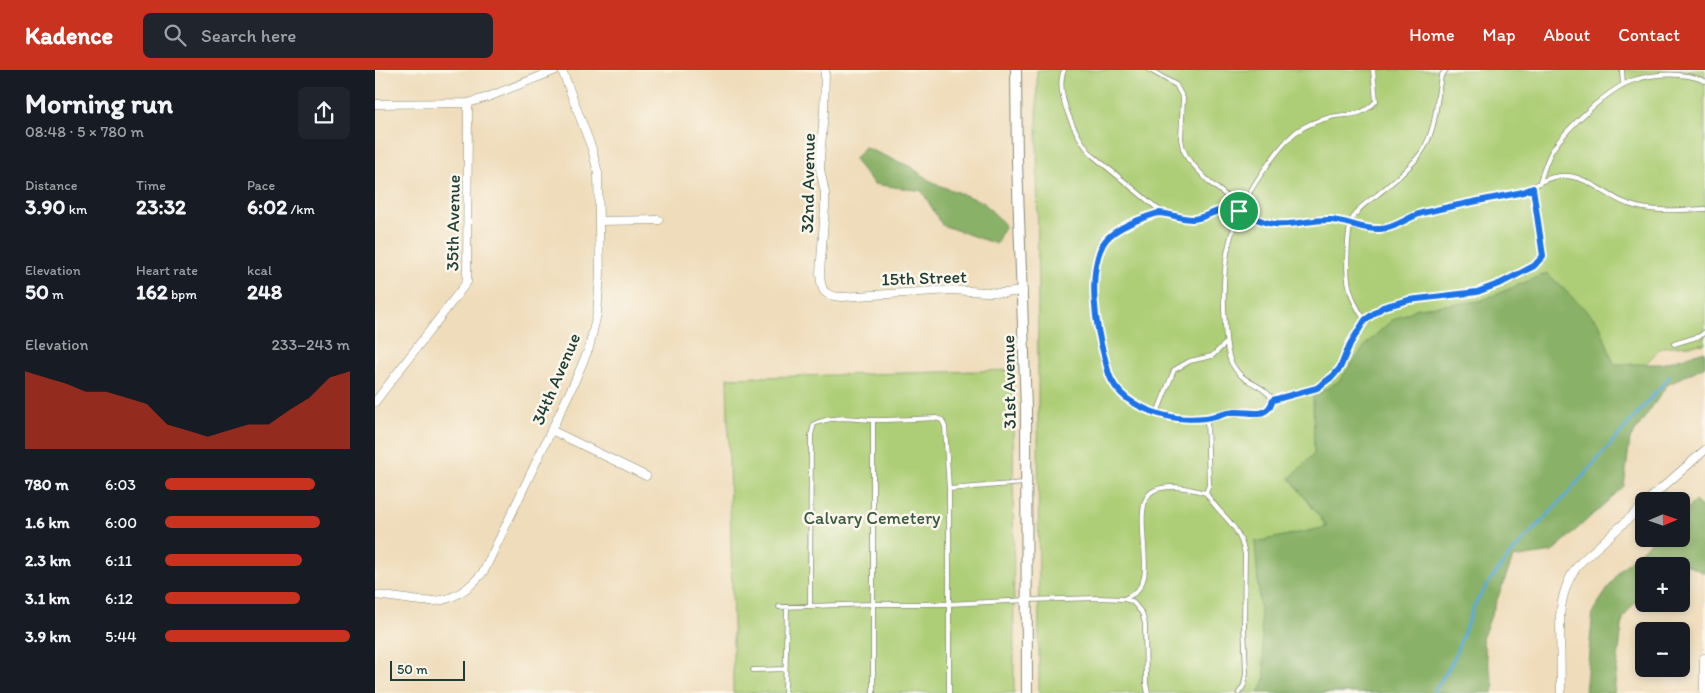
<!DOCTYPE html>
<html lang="en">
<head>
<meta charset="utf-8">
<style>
  :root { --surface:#171b24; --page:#20242c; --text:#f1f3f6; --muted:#9ea1a6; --accent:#c8321e }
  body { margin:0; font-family:Itim,sans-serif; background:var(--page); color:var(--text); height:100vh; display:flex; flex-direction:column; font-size:19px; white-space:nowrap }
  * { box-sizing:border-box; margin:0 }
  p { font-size:16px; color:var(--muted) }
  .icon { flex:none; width:28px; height:28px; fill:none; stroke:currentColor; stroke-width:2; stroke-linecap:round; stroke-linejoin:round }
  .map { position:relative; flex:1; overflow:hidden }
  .drawer { display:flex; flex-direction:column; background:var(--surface); width:375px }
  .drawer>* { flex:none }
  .needle { width:32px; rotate:88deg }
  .tools { position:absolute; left:1260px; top:422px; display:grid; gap:10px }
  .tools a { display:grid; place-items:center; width:55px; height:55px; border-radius:8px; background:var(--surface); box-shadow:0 2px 8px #0003; font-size:25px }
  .scale { position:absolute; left:15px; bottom:12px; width:75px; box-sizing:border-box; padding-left:5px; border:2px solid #1f3d34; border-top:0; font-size:14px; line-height:18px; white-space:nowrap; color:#1f3d34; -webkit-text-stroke:4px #fbf7ec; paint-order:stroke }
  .pin { position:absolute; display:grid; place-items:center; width:42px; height:42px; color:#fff; margin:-21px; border:2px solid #fff; border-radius:50%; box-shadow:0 1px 5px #0007 }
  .round { display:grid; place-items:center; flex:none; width:52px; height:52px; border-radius:8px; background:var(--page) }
  .headline { display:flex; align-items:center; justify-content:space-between; height:85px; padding:0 25px }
  h1 { font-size:28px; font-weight:700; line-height:38px }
  .metrics { display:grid; grid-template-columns:repeat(3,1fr); gap:8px; height:85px; padding:5px 25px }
  .metrics div { display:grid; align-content:center }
  .metrics b { font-size:21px; font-weight:700 }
  .metrics small { font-size:14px; font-weight:400 }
  .metrics p { font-size:14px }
  .chart { height:140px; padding:10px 25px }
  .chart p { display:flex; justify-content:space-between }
  .chart svg { width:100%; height:90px; margin-top:5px; fill:var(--accent); opacity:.7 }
  ul { padding:0 25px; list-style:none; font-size:16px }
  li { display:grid; grid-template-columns:80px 60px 1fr; align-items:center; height:38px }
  li i { height:12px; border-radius:6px; background:var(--accent) }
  header { display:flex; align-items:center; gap:30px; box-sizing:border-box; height:70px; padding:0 25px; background:var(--accent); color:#fff }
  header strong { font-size:24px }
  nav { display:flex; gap:28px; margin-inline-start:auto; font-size:18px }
  .search { width:350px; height:45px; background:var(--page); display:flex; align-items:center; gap:12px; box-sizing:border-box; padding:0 18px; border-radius:8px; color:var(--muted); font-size:19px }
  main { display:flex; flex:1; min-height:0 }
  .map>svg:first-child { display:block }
  .green { fill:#adce76; stroke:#668655 }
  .forest { fill:#8ab167; stroke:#54774e }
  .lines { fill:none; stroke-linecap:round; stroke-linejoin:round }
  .stream { stroke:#5dacd7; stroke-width:3 }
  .service-casing { stroke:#878c77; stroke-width:5.5 }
  .minor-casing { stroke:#878c77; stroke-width:9 }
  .tertiary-casing { stroke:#878c77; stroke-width:12 }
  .service { stroke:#fff; stroke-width:4 }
  .minor { stroke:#fff; stroke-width:8 }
  .tertiary { stroke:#fff; stroke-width:10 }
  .route-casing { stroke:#fff; stroke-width:10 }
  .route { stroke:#1a73e8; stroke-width:6 }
  .labels { text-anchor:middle; stroke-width:5; stroke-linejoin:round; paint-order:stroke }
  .street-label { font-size:18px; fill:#1f3d34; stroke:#fbf7ec }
  .park-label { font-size:18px; fill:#3b5a41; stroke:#fbf7ec }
</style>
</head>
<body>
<header>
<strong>Kadence</strong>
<div class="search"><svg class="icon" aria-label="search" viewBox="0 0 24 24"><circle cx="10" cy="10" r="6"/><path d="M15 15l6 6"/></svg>Search here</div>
<nav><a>Home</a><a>Map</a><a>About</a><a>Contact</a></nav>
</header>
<main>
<section class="drawer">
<div class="headline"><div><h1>Morning run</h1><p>08:48 · 5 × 780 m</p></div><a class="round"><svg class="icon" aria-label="share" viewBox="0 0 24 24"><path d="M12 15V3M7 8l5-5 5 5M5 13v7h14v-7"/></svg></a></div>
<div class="metrics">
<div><p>Distance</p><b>3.90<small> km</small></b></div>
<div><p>Time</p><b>23:32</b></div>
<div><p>Pace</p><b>6:02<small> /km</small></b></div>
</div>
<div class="metrics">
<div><p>Elevation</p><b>50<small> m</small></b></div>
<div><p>Heart rate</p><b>162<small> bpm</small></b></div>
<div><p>kcal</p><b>248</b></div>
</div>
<div class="chart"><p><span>Elevation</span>233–243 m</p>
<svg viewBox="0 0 160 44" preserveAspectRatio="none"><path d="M0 44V6L10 9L20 12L30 16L40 16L50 19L60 22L70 32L80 35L90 38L100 35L110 32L120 32L130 25L140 19L150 9L160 6V44z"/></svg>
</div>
<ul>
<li><b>780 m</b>6:03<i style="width:81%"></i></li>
<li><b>1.6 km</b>6:00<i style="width:84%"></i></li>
<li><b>2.3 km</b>6:11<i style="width:74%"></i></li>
<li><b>3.1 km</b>6:12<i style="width:73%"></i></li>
<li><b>3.9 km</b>5:44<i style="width:100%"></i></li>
</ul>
</section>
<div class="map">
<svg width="1330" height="623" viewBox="0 0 1330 623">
  <rect width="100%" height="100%" fill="#fbf7ec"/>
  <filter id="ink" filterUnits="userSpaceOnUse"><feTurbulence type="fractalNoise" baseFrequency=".02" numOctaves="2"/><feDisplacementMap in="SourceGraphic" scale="10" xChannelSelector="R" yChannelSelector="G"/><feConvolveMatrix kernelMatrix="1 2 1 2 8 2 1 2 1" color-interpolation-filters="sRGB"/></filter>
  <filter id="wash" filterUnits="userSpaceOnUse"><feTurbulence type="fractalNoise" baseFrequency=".0096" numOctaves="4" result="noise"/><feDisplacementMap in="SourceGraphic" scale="20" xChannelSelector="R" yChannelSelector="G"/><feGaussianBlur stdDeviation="1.12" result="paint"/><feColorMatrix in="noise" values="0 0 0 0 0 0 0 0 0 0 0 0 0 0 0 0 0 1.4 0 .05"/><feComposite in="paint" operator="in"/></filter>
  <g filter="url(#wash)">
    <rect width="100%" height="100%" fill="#efdcba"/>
    <path class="green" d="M 662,0 L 1330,0 L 1330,274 L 1287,277 L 1006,561 L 1007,623 L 664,623 Z
      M 638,300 L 639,623 L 358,623 L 358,557 L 352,308 Z"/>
    <path class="forest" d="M 489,77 L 536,97 L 558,113 L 608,132 L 630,155 L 621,174 L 567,155 L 547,121 L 499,114 L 479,90 Z
      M 1172,203 L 1224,253 L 1239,294 L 1286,294 L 1330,281 L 1330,296 L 1292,315 L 1255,369 L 1249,416 L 1177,482 L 1138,488 L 1107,569 L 1119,617 L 1118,623 L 884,623 L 890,609 L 880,472 L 952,457 L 915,408 L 939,384 L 938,327 L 964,311 L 993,272 L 1016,251 L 1043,238 L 1105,231 Z
      M 1320,431 L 1330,440 L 1330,503 L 1294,487 L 1287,496 L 1269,496 L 1269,520 L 1248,548 L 1239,623 L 1210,623 L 1218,541 L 1246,499 L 1279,469 L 1306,469 L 1306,444 Z"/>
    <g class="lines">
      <path class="stream" d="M 1058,623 L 1077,593 L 1099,536 L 1114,512 L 1135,485 L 1195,421 L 1295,306"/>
    </g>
  </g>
  <g filter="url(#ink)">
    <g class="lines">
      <defs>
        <path id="service" d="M 689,0 C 679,23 701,67 717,85 L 788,143
          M 775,0 L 801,15 L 808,28 L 806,69 L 808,79 L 813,89 L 834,112 L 853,127 L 864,141 L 888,152 L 912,155 L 944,150 L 958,150 L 986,158 L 1011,159 L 1046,143 L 1148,122 C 1162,116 1169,107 1186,106 C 1211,104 1230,126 1253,134 C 1277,143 1305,140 1330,139
          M 1247,0 L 1248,15
          M 1165,111 C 1169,100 1172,88 1178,79 C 1193,57 1234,18 1259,10 C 1281,3 1309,2 1330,11
          M 864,141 C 861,140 856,139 853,139 C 841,139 829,148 817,149 C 805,149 797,144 787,143 C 776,142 748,156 738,163 C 708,184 720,282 737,311 C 740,317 748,326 754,330 C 774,345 806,351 830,348 C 839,347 847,343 856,342 C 872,340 892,350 898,330 C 886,311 868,316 856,292 C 851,280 851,268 850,255 C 845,193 853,151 889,100 C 898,87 909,72 921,62 C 931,55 944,50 956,47 C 975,43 986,48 1001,31 L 998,0
          M 990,250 C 970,223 971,202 973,171 C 974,161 975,149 982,142 C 987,135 995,130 1002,125 C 1017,113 1035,98 1046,83 C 1062,59 1061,33 1066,6 L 1071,0
          M 1299,274 L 1325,266 L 1330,262
          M 898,330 L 942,318 L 958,307 L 965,298 L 975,274 L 990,250 L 1008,237 L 1034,230 L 1102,222 L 1126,213 L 1159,196 L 1168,186 L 1158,118
          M 782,343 L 799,300 L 815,291 L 837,286 L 851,273
          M 574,419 L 649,413
          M 831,423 L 834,415 L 832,348
          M 749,529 C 753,527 759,524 762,521 C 765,517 768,512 769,507 C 774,487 758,431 778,421 C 794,413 815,419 831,423 C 846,448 863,451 870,484 L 869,555 L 871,603 L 869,615 L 864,623
          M 435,536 L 436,365 L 439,354 C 459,345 477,349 498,350 C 518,350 540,349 561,348 L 567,350 L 570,357 L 574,419 L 574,623
          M 404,537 L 498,534 L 573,534 L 652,530 L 723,528 L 749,529 L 757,531 L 767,543 L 770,554 L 771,614 L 773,623
          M 378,600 L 410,599
          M 410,623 L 412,537
          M 498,623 L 498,350"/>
        <path id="minor" d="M 450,0 L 449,43 L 445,88 L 445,99 L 450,123 L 450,137 L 445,203 C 446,221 448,226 467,227 L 576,220 L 629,223 L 648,221
          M 0,34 L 93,33 L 113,27 L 181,0
          M 224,151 L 284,150
          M 0,332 L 92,212 L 93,33
          M 176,360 L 271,406
          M 1272,431 L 1330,380
          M 0,525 C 48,530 74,544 109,501 L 199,313 L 214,278 L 222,244 L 225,205 L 223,103 L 217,79 L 187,0
          M 1329,588 L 1329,623
          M 1186,623 L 1185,546 C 1187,525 1192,507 1206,492 L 1269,435"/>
        <path id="tertiary" d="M 641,0 L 642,92 L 651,339 L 652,623"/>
      </defs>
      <use href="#service" class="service-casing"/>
      <use href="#minor" class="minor-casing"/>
      <use href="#tertiary" class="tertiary-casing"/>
      <use href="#service" class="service"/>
      <use href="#minor" class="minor"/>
      <use href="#tertiary" class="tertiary"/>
    </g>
  </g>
  <g class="lines" filter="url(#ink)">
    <defs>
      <path id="route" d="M 1158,118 L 1168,186 L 1159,196 L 1126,213 L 1102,222 L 1034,230 L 1008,237 L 990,250 L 975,274 L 965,298 L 958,306 L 942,318 L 898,330 C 892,350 875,341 860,342 C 849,343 840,347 830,348 C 805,351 779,345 757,332 C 750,328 741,319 737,311 C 733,304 732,296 730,289 C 721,259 712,203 728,174 C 737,158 767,148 783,143 C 794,143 805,149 817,149 C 829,149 841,139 853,139 C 868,139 882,153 900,154 C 919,156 937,149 956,150 C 973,151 988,160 1005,159 C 1020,159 1032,147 1047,143 C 1080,135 1114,129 1148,122 Z"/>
    </defs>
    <use href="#route" class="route-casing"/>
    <use href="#route" class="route"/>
  </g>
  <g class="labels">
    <g class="street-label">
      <text transform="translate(433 113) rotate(-89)" y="6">32nd Avenue</text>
      <text transform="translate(78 153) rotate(-89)" y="6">35th Avenue</text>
      <text transform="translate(549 208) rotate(-2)" y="6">15th Street</text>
      <text transform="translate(181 309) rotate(-67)" y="6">34th Avenue</text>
      <text transform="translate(634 312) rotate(-91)" y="6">31st Avenue</text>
    </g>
    <g class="park-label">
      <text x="497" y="454">Calvary Cemetery</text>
    </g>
  </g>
</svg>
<div class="tools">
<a><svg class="needle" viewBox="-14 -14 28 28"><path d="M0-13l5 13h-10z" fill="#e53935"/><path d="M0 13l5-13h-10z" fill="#9ea1a6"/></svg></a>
<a>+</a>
<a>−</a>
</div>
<div class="scale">50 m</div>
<div class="pin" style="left:864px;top:141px;background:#1e9e55"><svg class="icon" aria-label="arrive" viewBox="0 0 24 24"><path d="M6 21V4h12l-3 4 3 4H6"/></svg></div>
</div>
</main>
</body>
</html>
